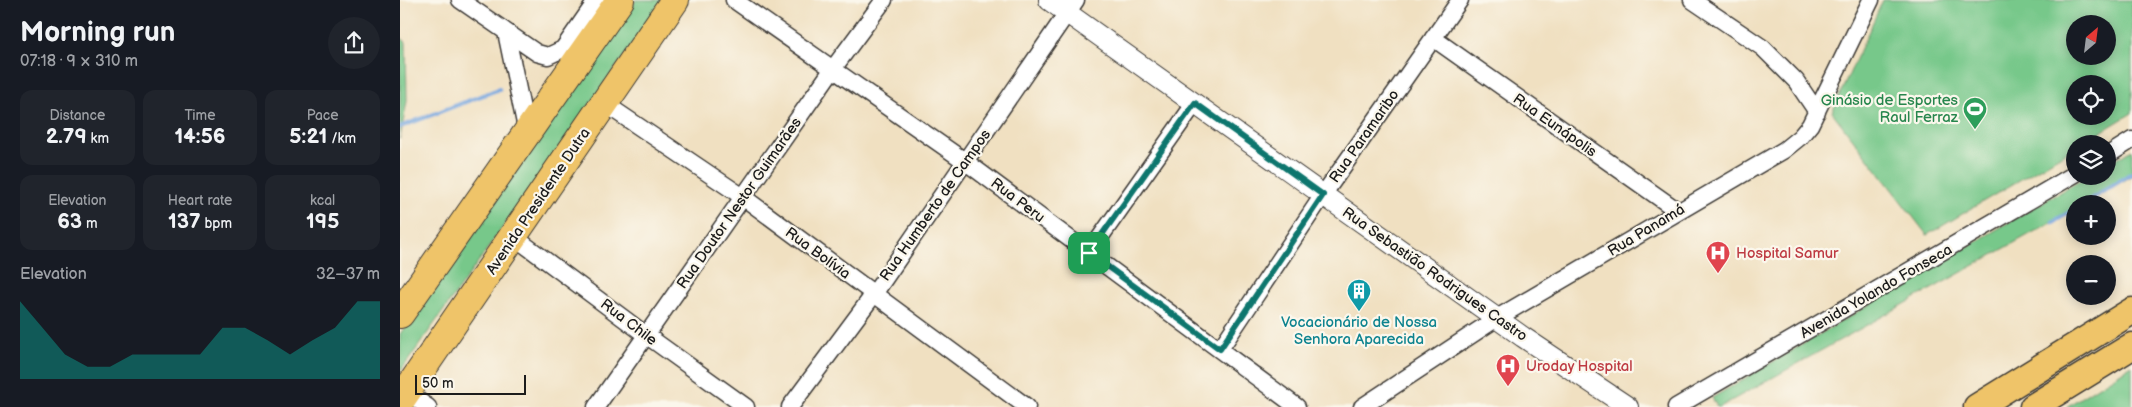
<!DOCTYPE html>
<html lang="en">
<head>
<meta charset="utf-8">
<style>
  :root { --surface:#171b24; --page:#20242c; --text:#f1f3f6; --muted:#9ea1a6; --accent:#0f766e }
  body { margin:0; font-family:"Balsamiq Sans",sans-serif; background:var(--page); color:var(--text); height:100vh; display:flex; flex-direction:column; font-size:19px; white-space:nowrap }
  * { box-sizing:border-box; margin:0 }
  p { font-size:16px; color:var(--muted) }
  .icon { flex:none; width:28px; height:28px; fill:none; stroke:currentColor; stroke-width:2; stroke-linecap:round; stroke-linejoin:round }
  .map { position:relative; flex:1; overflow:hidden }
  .sheet { display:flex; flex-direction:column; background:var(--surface); width:400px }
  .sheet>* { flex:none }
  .needle { width:32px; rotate:28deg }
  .tools { position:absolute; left:1666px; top:15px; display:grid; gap:10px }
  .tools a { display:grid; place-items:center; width:50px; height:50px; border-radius:50%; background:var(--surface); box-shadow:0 2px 12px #0003; font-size:25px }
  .scale { position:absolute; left:15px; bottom:12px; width:111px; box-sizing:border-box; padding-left:5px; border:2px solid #1c1c1c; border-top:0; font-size:14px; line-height:18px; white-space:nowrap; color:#1c1c1c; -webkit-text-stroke:4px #fbf7ec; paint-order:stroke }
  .pin { position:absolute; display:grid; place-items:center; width:42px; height:42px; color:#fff; margin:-21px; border-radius:10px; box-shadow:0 2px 8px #0006 }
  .round { display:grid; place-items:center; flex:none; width:52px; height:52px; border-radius:26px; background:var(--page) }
  .head { display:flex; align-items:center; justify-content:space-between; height:85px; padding:0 20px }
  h1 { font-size:28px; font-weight:700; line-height:38px }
  .metrics { display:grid; grid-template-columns:repeat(3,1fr); gap:8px; height:85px; padding:5px 20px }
  .metrics div { display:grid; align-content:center; border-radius:12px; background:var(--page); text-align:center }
  .metrics b { font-size:21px; font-weight:700 }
  .metrics small { font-size:14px; font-weight:400 }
  .metrics p { font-size:14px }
  .chart { height:140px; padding:10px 20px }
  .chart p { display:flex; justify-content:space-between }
  .chart svg { width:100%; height:90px; margin-top:5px; fill:var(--accent); opacity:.7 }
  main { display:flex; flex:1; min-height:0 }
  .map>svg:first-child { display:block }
  .green { fill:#77c88a; stroke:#4a7253; fill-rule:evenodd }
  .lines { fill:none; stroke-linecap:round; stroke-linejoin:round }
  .stream { stroke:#73a4de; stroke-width:4.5 }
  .minor-casing { stroke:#3c3935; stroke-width:19 }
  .tertiary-casing { stroke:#3c3935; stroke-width:22 }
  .primary-casing { stroke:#3c3935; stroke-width:29 }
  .trunk-casing { stroke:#3c3935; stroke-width:30 }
  .minor { stroke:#fff; stroke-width:16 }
  .tertiary { stroke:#fff; stroke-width:20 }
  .primary { stroke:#efc469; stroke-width:26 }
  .trunk { stroke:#efc469; stroke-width:28 }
  .route-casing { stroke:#fff; stroke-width:10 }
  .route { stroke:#0f766e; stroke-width:6 }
  .labels { text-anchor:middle; stroke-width:4.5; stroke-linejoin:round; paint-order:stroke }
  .leisure-label { font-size:15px; fill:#27864d; stroke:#fbf7ec; text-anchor:end }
  .street-label { font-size:15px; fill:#1c1c1c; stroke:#fbf7ec }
  .health-label { font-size:15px; fill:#be3a42; stroke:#fbf7ec; text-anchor:start }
  .culture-label { font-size:15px; fill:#0d838f; stroke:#fbf7ec }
</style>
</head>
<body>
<main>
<section class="sheet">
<div class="head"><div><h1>Morning run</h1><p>07:18 · 9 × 310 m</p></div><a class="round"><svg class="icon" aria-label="share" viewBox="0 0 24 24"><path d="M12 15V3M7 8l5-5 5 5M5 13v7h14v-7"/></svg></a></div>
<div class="metrics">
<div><p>Distance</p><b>2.79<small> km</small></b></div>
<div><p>Time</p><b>14:56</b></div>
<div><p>Pace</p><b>5:21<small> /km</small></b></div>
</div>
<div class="metrics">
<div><p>Elevation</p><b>63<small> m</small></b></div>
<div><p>Heart rate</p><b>137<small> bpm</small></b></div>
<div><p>kcal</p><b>195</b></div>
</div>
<div class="chart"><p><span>Elevation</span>32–37 m</p>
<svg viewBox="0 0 160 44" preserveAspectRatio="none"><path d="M0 44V6L10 19L20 32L30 38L40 38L50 32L60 32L70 32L80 32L90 19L100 19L110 25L120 32L130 25L140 19L150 6L160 6V44z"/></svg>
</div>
</section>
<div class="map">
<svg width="1732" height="407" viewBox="0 0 1732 407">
  <rect width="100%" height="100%" fill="#fbf7ec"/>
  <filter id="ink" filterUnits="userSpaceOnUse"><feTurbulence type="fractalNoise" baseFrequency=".02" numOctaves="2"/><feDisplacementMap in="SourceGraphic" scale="10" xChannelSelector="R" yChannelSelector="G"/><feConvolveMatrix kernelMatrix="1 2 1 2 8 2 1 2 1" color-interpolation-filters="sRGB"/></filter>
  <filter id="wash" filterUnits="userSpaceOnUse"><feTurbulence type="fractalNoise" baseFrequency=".0096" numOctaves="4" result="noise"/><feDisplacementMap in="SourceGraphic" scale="20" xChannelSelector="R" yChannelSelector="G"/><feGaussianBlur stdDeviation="1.12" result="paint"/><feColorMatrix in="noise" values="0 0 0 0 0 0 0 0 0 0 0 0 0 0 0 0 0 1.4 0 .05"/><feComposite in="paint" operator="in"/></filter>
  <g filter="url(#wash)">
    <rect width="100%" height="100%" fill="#f0e0c1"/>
    <path class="green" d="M 236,0 L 264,0 L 0,372 L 0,334 Z
      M 1483,0 L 1732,0 L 1732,113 L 1681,144 L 1675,144 L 1675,147 L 1527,235 L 1432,112 ZM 1675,24 L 1708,24 L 1708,56 L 1675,56 ZM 1675,84 L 1708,84 L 1708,116 L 1675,116 Z
      M 0,37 L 6,42 L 7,101 L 0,139 Z
      M 1732,150 L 1732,176 L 1683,204 L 1675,204 L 1675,209 L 1320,407 L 1317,407 L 1312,398 L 1687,176 L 1708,176 L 1708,164 Z
      M 1732,365 L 1732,407 L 1666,407 Z"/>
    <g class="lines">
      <path class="stream" d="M 0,127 L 99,89
        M 1683,204 L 1732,173
        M 1653,222 L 1675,209"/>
    </g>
  </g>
  <g filter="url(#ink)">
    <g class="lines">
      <defs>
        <path id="minor" d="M 60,0 L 137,53 L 148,56 L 163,49 L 197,0
          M 334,0 L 566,162 L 897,407
          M 1292,0 L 1363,48 L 1396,81 L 1417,112
          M 106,32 L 127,133
          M 1033,38 L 1278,211
          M 204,103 L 343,197 L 627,407
          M 1708,155 L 1732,140
          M 113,236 L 246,335 L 346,407
          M 689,253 L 795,103
          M 820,349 L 923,195 L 1060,0
          M 6,392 L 28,407
          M 196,407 L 432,70 L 484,0
          M 390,407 L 474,294 L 676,0
          M 962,407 L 1097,318 L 1384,150 L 1400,137 L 1410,125 L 1471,0
          M 1276,407 L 1675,174"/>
        <path id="tertiary" d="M 649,0 L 1123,337 L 1228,407"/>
        <path id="primary" d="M 1577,407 L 1732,311
          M 1633,407 L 1732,346"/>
        <path id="trunk" d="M 0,314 L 220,0
          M 0,401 L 275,0"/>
      </defs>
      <use href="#minor" class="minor-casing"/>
      <use href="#tertiary" class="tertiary-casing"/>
      <use href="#primary" class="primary-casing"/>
      <use href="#trunk" class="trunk-casing"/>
      <use href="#minor" class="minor"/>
      <use href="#tertiary" class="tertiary"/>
      <use href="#primary" class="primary"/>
      <use href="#trunk" class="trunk"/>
    </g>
  </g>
  <g class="lines" filter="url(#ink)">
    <defs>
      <path id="route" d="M 795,103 L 923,195 L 820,349 L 689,253 Z"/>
    </defs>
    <use href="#route" class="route-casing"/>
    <use href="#route" class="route"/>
  </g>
  <defs>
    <symbol id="stadium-pin" viewBox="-11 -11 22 30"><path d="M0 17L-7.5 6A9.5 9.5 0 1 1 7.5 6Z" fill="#2e9e5b" stroke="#fbf7ec"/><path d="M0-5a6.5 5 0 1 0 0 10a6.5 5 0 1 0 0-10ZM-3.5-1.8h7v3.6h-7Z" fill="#fff"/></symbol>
    <symbol id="hospital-pin" viewBox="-11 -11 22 30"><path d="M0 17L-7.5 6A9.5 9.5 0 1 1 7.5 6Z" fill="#e0444e" stroke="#fbf7ec"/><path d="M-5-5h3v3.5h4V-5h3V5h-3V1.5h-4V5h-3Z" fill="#fff"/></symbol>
    <symbol id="building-pin" viewBox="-11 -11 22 30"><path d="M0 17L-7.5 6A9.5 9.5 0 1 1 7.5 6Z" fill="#0f9aa8" stroke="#fbf7ec"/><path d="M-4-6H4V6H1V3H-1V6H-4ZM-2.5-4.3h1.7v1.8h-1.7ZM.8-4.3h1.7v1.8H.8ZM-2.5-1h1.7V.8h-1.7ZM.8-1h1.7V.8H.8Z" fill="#fff"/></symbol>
  </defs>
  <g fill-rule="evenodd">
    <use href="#stadium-pin" x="1561" y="95" width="28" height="38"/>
    <use href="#hospital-pin" x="1304" y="239" width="28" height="38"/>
    <use href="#building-pin" x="945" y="277" width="28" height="38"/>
    <use href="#hospital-pin" x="1094" y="352" width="28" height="38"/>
  </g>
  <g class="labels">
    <g class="leisure-label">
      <text x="1558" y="105">Ginásio de Esportes<tspan x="1558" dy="17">Raul Ferraz</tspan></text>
    </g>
    <g class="street-label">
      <text transform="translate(1155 125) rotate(35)" y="5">Rua Eunápolis</text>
      <text transform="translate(964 136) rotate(-55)" y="5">Rua Paramaribo</text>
      <text transform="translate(618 200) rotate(37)" y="5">Rua Peru</text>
      <text transform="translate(138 201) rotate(-56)" y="5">Avenida Presidente Dutra</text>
      <text transform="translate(339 203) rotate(-55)" y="5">Rua Doutor Nestor Guimarães</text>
      <text transform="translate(535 205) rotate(-55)" y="5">Rua Humberto de Campos</text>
      <text transform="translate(1246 230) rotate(-31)" y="5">Rua Panamá</text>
      <text transform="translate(418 253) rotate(36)" y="5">Rua Bolívia</text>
      <text transform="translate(1035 274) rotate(35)" y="5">Rua Sebastião Rodrigues Castro</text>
      <text transform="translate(1476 291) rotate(-30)" y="5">Avenida Yolando Fonseca</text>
      <text transform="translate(229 322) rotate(37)" y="5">Rua Chile</text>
    </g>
    <g class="health-label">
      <text x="1336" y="258">Hospital Samur</text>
      <text x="1126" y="371">Uroday Hospital</text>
    </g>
    <g class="culture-label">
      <text x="959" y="327">Vocacionário de Nossa<tspan x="959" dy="17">Senhora Aparecida</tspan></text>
    </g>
  </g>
</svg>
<div class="tools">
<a><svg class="needle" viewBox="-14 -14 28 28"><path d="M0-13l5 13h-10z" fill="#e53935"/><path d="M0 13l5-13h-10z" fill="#9ea1a6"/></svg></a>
<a><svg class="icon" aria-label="locate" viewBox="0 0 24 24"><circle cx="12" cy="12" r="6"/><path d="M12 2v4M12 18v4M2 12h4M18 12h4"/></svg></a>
<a><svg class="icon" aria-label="layers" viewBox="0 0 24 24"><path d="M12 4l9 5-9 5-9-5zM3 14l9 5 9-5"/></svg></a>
<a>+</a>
<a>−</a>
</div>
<div class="scale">50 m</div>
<div class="pin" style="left:689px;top:253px;background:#1e9e55"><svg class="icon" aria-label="arrive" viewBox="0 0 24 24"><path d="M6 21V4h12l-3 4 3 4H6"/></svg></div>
</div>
</main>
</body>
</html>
